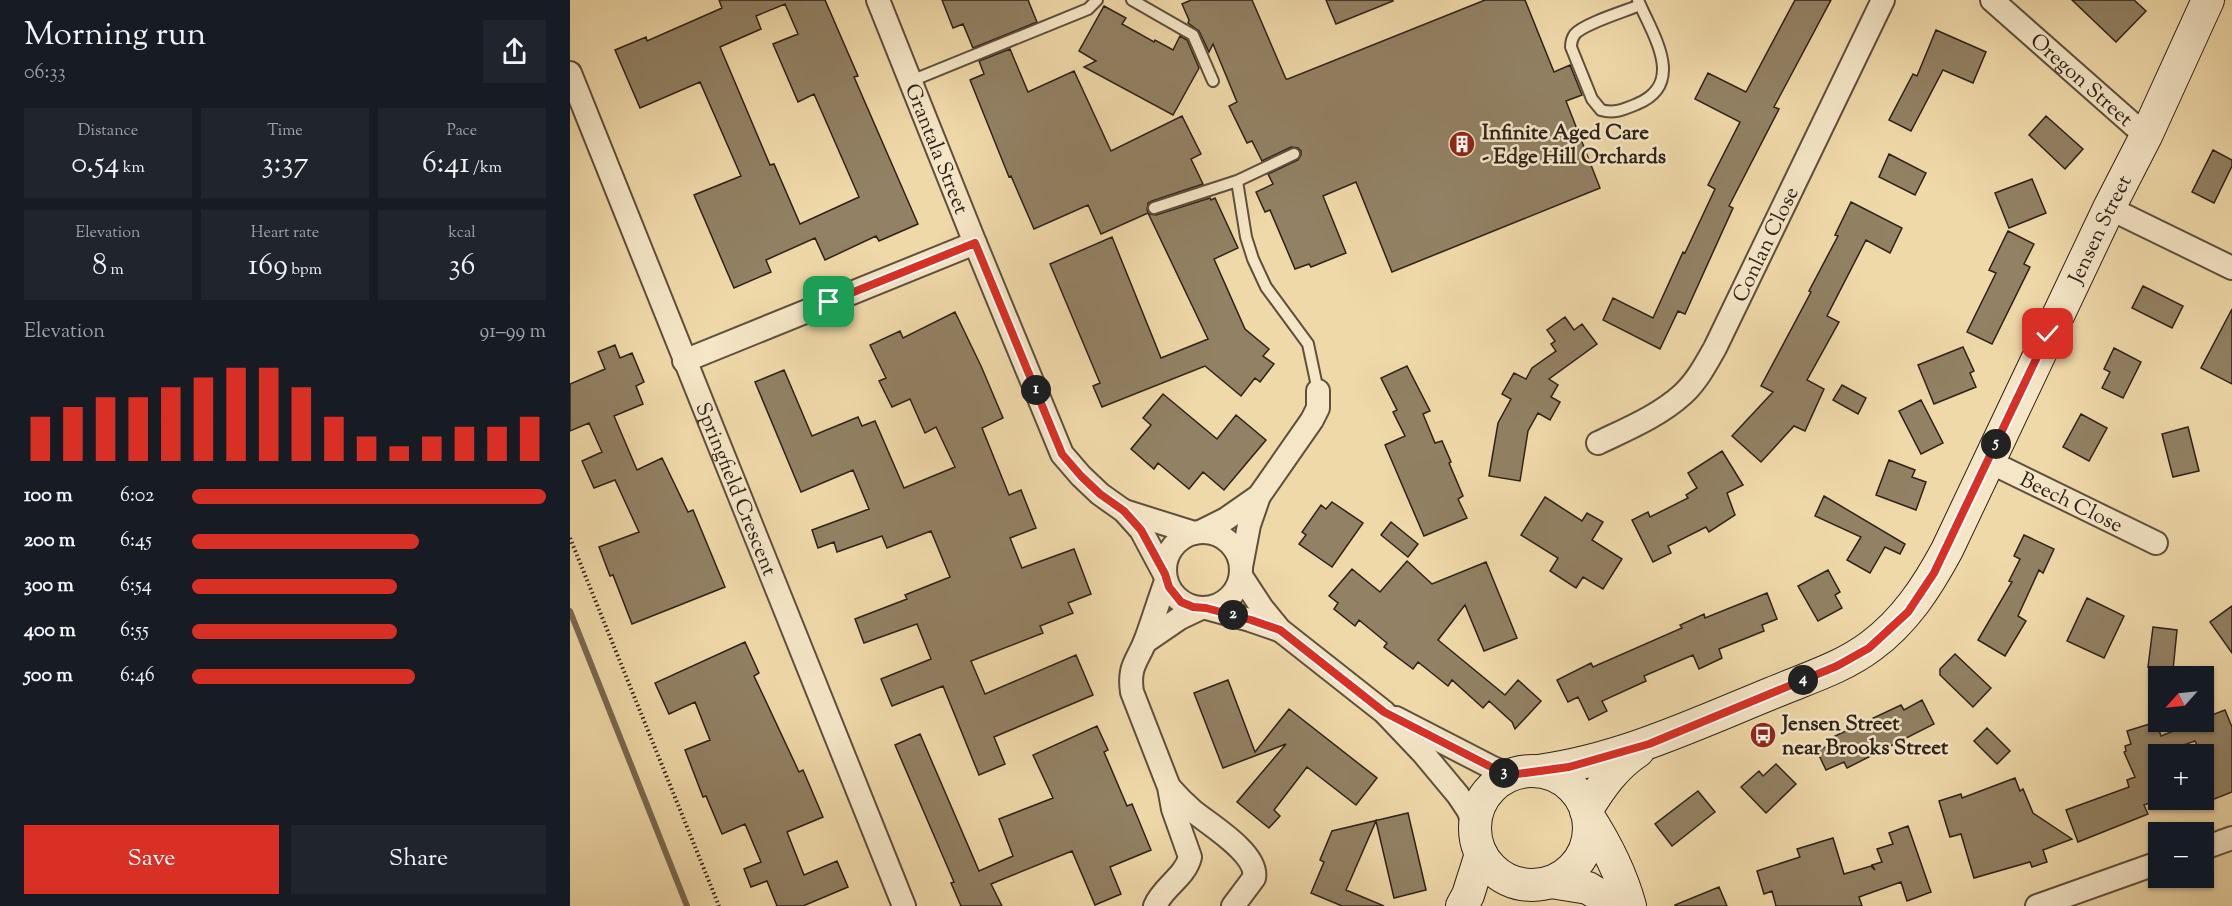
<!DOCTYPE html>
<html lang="en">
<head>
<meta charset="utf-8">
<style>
  :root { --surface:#171b24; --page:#20242c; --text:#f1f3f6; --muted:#9ea1a6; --accent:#d93025 }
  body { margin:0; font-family:"Sorts Mill Goudy",serif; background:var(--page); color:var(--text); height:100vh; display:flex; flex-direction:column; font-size:22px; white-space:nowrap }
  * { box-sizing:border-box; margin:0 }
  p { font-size:20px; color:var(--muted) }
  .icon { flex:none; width:33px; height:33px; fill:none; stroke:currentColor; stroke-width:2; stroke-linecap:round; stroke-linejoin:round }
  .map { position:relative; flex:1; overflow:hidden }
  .drawer { display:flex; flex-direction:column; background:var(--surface); width:570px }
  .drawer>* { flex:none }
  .needle { width:39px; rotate:243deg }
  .controls { position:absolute; left:1578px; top:666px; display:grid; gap:12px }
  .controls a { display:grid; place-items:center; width:66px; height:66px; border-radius:0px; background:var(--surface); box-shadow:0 2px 4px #0004; font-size:30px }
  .pin { position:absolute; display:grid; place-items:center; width:51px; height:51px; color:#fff; margin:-26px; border-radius:12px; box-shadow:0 3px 9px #0006 }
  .km { position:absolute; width:30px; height:30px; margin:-15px; border-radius:50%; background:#222; color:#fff; font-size:16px; line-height:30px; text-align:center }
  .round { display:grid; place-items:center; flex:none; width:63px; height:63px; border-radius:0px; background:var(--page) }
  .summary { display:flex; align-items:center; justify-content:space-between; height:102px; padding:0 24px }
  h1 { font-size:33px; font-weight:600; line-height:45px }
  .stats { display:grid; grid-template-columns:repeat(3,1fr); gap:9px; height:102px; padding:6px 24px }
  .stats div { display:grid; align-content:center; border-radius:0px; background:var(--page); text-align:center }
  .stats b { font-size:30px; font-weight:600 }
  .stats small { font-size:16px; font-weight:400 }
  .stats p { font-size:16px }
  .chart { height:168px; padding:12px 24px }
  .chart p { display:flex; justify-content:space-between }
  .chart svg { width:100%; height:108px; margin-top:6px; stroke:var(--accent); stroke-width:6 }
  .cta { display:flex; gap:12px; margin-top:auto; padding:12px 24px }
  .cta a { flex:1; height:69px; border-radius:0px; background:var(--accent); color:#fff; font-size:24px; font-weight:600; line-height:69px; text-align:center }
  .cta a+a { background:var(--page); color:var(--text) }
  ul { padding:0 24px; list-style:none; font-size:20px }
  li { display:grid; grid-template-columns:96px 72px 1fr; align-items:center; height:45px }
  li i { height:15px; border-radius:8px; background:var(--accent) }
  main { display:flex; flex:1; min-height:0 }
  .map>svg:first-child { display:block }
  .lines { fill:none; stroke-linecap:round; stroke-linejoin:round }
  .stream { stroke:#7a6a52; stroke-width:6 }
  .building { fill:#928164; stroke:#2d211a; stroke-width:1.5; fill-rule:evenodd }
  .lane-casing { stroke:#5e4f3e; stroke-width:14 }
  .street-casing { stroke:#5e4f3e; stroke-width:26 }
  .secondary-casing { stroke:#2d211a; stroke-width:34 }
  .path { stroke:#2d211a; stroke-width:4; stroke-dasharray:1.5 3; stroke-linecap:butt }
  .lane { stroke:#f5e6c7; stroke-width:10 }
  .street { stroke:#f5e6c7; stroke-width:22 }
  .secondary { stroke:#f5e6c7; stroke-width:32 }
  .route-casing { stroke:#fff; stroke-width:12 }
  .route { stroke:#d93025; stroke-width:8 }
  .labels { text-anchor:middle; stroke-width:5; stroke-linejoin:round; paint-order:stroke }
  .street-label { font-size:21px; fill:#2d211a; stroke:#f5e6c7 }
  .poi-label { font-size:21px; font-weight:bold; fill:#2d211a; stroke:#f5e6c7; text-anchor:start }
</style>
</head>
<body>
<main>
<section class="drawer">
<div class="summary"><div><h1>Morning run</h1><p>06:33</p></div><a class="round"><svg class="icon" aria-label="share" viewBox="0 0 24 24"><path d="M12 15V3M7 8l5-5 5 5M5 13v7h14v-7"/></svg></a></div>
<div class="stats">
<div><p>Distance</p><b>0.54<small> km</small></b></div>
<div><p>Time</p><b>3:37</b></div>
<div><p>Pace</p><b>6:41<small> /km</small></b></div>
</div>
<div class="stats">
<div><p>Elevation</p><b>8<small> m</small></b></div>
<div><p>Heart rate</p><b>169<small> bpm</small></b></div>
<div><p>kcal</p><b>36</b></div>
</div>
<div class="chart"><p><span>Elevation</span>91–99 m</p>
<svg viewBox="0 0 160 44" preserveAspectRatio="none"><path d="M5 44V26M15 44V22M25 44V18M35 44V18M45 44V14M55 44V10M65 44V6M75 44V6M85 44V14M95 44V26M105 44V34M115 44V38M125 44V34M135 44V30M145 44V30M155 44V26"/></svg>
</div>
<ul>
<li><b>100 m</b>6:02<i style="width:100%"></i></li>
<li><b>200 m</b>6:45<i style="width:64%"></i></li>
<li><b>300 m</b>6:54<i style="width:58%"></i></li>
<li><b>400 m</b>6:55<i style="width:58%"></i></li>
<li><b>500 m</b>6:46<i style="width:63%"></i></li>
</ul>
<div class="cta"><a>Save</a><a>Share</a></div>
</section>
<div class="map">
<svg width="1662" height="906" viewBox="0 0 1662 906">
  <rect width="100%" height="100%" fill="#f0d9a9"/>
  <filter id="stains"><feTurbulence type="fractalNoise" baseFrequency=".00333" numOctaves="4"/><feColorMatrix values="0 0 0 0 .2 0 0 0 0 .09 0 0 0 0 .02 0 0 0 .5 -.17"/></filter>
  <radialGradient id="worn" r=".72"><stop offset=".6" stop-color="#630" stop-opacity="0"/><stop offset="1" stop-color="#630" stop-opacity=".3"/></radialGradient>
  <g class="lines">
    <path class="stream" d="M 0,611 L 117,906"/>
  </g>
  <path class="building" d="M 149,0 L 255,0 L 288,76 L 284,77 L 348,224 L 309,241 L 306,236 L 255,260 L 245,238 L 196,260 L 201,272 L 164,288 L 124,195 L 171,176 L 130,82 L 70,108 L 45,50 L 76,37 L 77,41 L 152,8 ZM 215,4 L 228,34 L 203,44 L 228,102 L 244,94 L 289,197 L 230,224 L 204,164 L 200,165 L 150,47 L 191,29 L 186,16 Z
    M 372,0 L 458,0 L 467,22 L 403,48 L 393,24 L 383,28 Z
    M 621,0 L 682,0 L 716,79 L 718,79 L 915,0 L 955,0 L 984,72 L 1000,65 L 1012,95 L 996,101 L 1030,188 L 822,272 L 786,182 L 753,196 L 776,253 L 741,267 L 739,264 L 725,269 L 700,210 L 695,212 L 686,192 L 703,184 L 698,174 L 728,160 L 731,155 L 731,151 L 728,148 L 721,147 L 692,161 L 682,141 L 677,143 L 659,106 L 667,102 L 643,44 L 639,52 L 629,31 L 618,23 L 619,20 L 612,4 Z
    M 756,0 L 823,0 L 823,1 L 766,24 Z
    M 1225,0 L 1261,0 L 1204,107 L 1209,109 L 1159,206 L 1163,208 L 1115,314 L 1108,311 L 1090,349 L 1033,320 L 1043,298 L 1083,318 L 1113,252 L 1115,253 L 1145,189 L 1138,185 L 1170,122 L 1125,99 L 1138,73 L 1176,92 Z
    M 1502,0 L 1564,0 L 1576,11 L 1546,42 Z
    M 534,6 L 556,18 L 552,24 L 584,42 L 585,40 L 603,50 L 610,36 L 617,40 L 629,68 L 603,115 L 514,67 L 526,61 L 509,51 Z
    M 1366,30 L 1416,52 L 1403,83 L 1373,70 L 1341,131 L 1319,120 L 1343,74 L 1347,76 Z
    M 440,49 L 458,92 L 504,71 L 541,151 L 612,116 L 631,154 L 621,159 L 633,184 L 582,201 L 578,203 L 577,210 L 579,214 L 586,215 L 640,198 L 641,200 L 645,198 L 668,248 L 644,259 L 675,329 L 699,349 L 693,356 L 704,364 L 690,382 L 685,378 L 671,396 L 635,366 L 532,407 L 523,386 L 530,383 L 480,264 L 542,237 L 591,358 L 638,339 L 578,213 L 531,234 L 518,205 L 464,229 L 441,176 L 439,177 L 400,80 L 414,74 L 409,61 Z
    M 1476,116 L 1513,149 L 1495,169 L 1459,135 Z
    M 1643,150 L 1662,160 L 1662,166 L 1644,203 L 1622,192 Z
    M 1319,154 L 1356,173 L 1345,195 L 1309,177 Z
    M 1462,179 L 1476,213 L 1439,228 L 1425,193 Z
    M 1281,202 L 1332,228 L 1320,253 L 1296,240 L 1257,316 L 1269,322 L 1237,380 L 1254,389 L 1235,431 L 1224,426 L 1191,462 L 1162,436 L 1203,392 L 1191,386 L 1241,292 L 1239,291 L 1268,236 L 1265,235 Z
    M 1438,231 L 1464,244 L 1454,264 L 1460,267 L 1422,344 L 1397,332 L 1426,273 L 1419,270 Z
    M 1573,286 L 1613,306 L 1602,328 L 1562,308 Z
    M 1662,309 L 1662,384 L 1631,368 Z
    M 385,312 L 411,366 L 433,418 L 412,428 L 439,495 L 451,490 L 466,528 L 440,538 L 452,568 L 504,549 L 521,594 L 498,603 L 503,613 L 470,626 L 473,633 L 401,661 L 415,694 L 506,655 L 523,695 L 424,737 L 435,764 L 409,775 L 373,686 L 322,706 L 311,679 L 361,659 L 347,624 L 294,643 L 285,619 L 337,599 L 335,595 L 380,577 L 361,531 L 317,548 L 312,536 L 267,552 L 264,542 L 248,548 L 242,530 L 299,509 L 283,470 L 231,492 L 185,382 L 214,370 L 242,436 L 288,417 L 292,426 L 305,421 L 334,488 L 385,467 L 366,427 L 355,433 L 340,399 L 322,407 L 309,381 L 316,378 L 300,345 L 330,331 L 333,338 Z
    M 995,317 L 1004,330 L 1012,324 L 1027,344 L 979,379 L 988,385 L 981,397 L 990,402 L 980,420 L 968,413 L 958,431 L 950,481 L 919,476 L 928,423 L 941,399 L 932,394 L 944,373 L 956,379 L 962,368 L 986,351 L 981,344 L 985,341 L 977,330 Z
    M 45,345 L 50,358 L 62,353 L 74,382 L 66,386 L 73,404 L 44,416 L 67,470 L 92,458 L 118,512 L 123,510 L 155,587 L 62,624 L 43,575 L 40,576 L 29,547 L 69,532 L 45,480 L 24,488 L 12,461 L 32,452 L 19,423 L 0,431 L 0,384 L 35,369 L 28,352 Z
    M 1393,347 L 1404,371 L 1400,373 L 1406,387 L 1364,404 L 1348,365 Z
    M 1544,348 L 1571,362 L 1553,398 L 1532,388 L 1540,372 L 1534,369 Z
    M 837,366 L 860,411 L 853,414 L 865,443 L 872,441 L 881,462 L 879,463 L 893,496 L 888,499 L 897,518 L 854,536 L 815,445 L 835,436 L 823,412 L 827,410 L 811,378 Z
    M 1272,385 L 1296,398 L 1288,414 L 1263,400 Z
    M 593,394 L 647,439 L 666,415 L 696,440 L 654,490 L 633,472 L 619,489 L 588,463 L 584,469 L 561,449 L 581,425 L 573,418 Z
    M 1351,400 L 1373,443 L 1351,454 L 1329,411 Z
    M 1511,414 L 1537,428 L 1519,461 L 1493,447 Z
    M 1618,427 L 1629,471 L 1603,477 L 1592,434 Z
    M 1152,451 L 1173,485 L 1157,493 L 1165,515 L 1139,532 L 1136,527 L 1098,546 L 1101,553 L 1083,562 L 1062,520 L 1078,512 L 1080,517 L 1118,498 L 1116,495 L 1127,488 L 1118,473 Z
    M 1319,460 L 1345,470 L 1342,477 L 1356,482 L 1346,510 L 1306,495 Z
    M 1254,496 L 1335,544 L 1330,554 L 1315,547 L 1300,573 L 1277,560 L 1291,537 L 1245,516 Z
    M 975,497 L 1012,521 L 1017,513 L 1033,522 L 1022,540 L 1052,559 L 1033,589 L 1013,577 L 1006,588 L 980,571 L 988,558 L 951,535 Z
    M 762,502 L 793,523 L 762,567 L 729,544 L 736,535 L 732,532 L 751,505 L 756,509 Z
    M 821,522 L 848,544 L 838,557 L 811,535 Z
    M 1454,535 L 1484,549 L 1473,573 L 1469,570 L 1448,616 L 1456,621 L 1435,656 L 1408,640 L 1442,582 L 1439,581 L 1450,559 L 1444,556 Z
    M 837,561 L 862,584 L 916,562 L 947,638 L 914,651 L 895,605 L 868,640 L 935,695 L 948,680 L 971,701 L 945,729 L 942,722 L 919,701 L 913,708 L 882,680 L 878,686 L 848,662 L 843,669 L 814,647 L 817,643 L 789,620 L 785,626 L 764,609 L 768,603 L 759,596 L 782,569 L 810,592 Z
    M 1258,570 L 1270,592 L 1265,595 L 1272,608 L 1248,621 L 1228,586 Z
    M 1197,593 L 1207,619 L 1192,625 L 1194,631 L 1149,649 L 1152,658 L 1129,669 L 1123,655 L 1074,676 L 1076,681 L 1032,701 L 1037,711 L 1019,720 L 1008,697 L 998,702 L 987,680 L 1021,663 L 1023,667 L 1112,628 L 1110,625 L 1134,614 L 1135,618 Z
    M 1517,598 L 1554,616 L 1534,658 L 1497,641 Z
    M 1662,606 L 1662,653 L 1640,622 Z
    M 1583,627 L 1607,630 L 1603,670 L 1578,667 Z
    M 175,642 L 189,673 L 184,676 L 229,772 L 233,770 L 253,817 L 217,832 L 234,875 L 267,861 L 278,887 L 233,906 L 207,906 L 197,881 L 181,887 L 174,869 L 191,862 L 175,824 L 152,834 L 136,796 L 133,797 L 115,750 L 140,740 L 125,702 L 99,714 L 85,683 Z
    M 1385,654 L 1421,688 L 1403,707 L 1370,675 L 1370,669 Z
    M 658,680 L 685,752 L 719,709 L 807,778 L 786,805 L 737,767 L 704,810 L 710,816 L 699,828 L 667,802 L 716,744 L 653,768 L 624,693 Z
    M 1352,700 L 1364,724 L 1277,768 L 1274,762 L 1256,770 L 1247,751 L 1266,742 L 1263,737 L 1331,705 L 1334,710 Z
    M 1655,710 L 1662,727 L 1662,792 L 1639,801 L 1634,788 L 1634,754 L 1631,754 L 1625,741 L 1588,754 L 1588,800 L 1574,805 L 1578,814 L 1508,842 L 1496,810 L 1559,787 L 1557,780 L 1565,777 L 1554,752 L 1556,751 L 1555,746 L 1561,744 L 1557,731 L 1586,722 L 1591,736 L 1626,722 L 1634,722 L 1634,718 Z
    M 527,726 L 538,750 L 534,752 L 557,806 L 562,804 L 581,850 L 540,867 L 551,894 L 525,905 L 502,851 L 421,884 L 432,906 L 391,906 L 381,883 L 384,882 L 325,745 L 350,734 L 409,871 L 443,856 L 429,819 L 483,798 L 463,755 Z
    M 1417,728 L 1440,751 L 1427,764 L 1404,741 Z
    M 1206,764 L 1226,784 L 1196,813 L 1171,787 L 1189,771 L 1193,776 Z
    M 1445,778 L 1450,791 L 1453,789 L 1463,813 L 1502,839 L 1473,850 L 1477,862 L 1462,867 L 1460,862 L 1404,878 L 1391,834 L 1380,837 L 1369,801 L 1391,794 L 1392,798 Z
    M 1128,791 L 1145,812 L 1102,846 L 1085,824 Z
    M 838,813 L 856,890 L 824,898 L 806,821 L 776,890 L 814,906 L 772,906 L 741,893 L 754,862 L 750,860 L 762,831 Z
    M 1338,826 L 1361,892 L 1337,901 L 1331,882 L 1289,897 L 1292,906 L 1206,906 L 1202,891 L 1194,894 L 1187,871 L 1230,857 L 1227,849 L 1263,838 L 1274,874 L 1301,866 L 1305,870 L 1302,865 L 1312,862 L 1307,849 L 1323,844 L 1319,833 Z
    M 1149,887 L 1157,906 L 1105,906 L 1105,905 Z"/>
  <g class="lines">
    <defs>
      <path id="lane" d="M 562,0 L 623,35 L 643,81
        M 1068,0 C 1082,34 1117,83 1067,104 C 1055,109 1044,114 1031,110 L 1022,99 L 1001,47 C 1001,42 1002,38 1005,34 C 1015,23 1056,11 1070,5
        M 341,81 L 518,9 L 527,0
        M 667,181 L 676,237 L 683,259 L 696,287 L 738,344 L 748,391
        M 584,208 L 667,181 L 724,154"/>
      <g id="street">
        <path id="s1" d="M 308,0 L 405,243 L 492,454 L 511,476 L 530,494 L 554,511 L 571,530 L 595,575"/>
        <path id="s2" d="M 1422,0 L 1576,136"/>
        <path id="s3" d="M 0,73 L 334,906"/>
        <path d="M 1539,208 L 1662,268"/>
        <path d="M 114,361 L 405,243"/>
        <path id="s4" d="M 1028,443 C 1057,429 1089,416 1113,394 C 1127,381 1136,364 1145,348 L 1313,0"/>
        <path id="s5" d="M 1418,461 L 1586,543"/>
        <path d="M 554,511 L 624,533"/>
        <circle cx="633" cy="570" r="38"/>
        <path d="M 630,532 L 656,519 L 689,496"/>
        <path d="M 671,567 L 679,525 L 689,496 L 742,420 L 748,408 L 748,391"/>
        <path d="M 671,576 L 692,608 L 710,630 L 814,712 L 853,753 L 888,795 L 898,810 L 905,826"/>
        <path d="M 636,608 L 680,620 L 709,630"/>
        <path d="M 575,642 L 610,618 L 629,609"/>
        <path d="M 826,718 L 923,768 L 940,775"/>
        <path d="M 600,788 C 607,796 615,804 623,811 C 640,825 689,854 684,878 L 663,906"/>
        <path d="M 1634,848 L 1662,838"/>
        <path d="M 585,906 C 593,887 615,877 620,857 L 603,809 L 599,787 L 562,692 C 558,665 568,661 576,639 C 583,620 589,600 596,581"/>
        <path d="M 1467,906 L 1588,863"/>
      </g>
      <g id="secondary">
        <path id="s6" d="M 968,771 C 1050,760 1126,724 1202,693 C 1235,679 1272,668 1301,646 C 1335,621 1357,587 1377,550 L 1539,208 L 1576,136 L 1638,0"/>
        <circle cx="962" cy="828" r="57"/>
        <path d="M 1016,811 C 1030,788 1045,766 1068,751"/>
        <path d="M 1018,816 C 1036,844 1051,873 1060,906"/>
        <path d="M 981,882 L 1018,888 L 1047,906"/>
        <path d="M 892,906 L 898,895 L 911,854"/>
      </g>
    </defs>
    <use href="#lane" class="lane-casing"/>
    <use href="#street" class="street-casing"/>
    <use href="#secondary" class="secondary-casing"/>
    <path class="path" d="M 0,538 L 149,906"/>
    <use href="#lane" class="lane"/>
    <use href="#street" class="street"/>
    <use href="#secondary" class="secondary"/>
  </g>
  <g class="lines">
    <defs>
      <path id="route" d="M 259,302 L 405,243 L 492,454 L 511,476 L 530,494 L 554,511 L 571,530 L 595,574 L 599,587 L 611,602 L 623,607 L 636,608 L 681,620 L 710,630 L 814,712 L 923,768 L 940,775 L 999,767 L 1079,744 L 1267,666 L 1299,648 L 1338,612 L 1364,573 L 1478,334"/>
    </defs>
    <use href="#route" class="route-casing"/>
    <use href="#route" class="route"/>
  </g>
  <defs>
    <symbol id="building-disc" viewBox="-11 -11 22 22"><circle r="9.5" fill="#8f2418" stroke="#f5e6c7"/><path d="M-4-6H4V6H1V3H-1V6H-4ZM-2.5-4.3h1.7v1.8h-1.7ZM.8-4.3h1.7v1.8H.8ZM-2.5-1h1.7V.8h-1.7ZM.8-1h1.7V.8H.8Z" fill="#fff"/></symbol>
    <symbol id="bus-disc" viewBox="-11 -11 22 22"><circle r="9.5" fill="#8f2418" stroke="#f5e6c7"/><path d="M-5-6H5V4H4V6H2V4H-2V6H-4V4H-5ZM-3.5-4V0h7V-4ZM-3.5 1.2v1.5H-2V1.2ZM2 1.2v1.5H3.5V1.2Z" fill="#fff"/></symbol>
  </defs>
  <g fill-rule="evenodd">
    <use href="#building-disc" x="877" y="129" width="30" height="30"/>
    <use href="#bus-disc" x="1178" y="720" width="30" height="30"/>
  </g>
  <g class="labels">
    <g class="street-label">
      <text dy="7" stroke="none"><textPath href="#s2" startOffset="120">Oregon Street</textPath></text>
      <text dy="7" stroke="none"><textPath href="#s1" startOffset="160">Grantala Street</textPath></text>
      <text dy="7" stroke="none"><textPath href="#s6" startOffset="836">Jensen Street</textPath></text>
      <text dy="7" stroke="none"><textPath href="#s4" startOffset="270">Conlan Close</textPath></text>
      <text dy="7" stroke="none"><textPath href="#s3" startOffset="448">Springfield Crescent</textPath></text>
      <text dy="7" stroke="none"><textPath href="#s5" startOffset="93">Beech Close</textPath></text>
    </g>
    <g class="poi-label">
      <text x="912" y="139">Infinite Aged Care<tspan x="912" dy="24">- Edge Hill Orchards</tspan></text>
      <text x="1212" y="730">Jensen Street<tspan x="1212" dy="24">near Brooks Street</tspan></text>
    </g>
  </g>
  <rect width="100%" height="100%" filter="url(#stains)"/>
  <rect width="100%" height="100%" fill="url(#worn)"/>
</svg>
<div class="controls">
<a><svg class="needle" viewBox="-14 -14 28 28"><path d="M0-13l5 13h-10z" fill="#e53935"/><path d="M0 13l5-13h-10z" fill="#9ea1a6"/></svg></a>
<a>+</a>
<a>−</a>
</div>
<div class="pin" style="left:259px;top:302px;background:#1e9e55"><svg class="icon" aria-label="arrive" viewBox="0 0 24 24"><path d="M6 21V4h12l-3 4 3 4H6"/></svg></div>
<div class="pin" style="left:1478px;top:334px;background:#d93025"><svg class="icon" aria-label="check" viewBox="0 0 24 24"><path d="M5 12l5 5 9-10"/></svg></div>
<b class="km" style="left:466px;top:390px">1</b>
<b class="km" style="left:663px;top:615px">2</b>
<b class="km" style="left:934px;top:773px">3</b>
<b class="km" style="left:1233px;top:680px">4</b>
<b class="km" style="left:1426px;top:444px">5</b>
</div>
</main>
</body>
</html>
